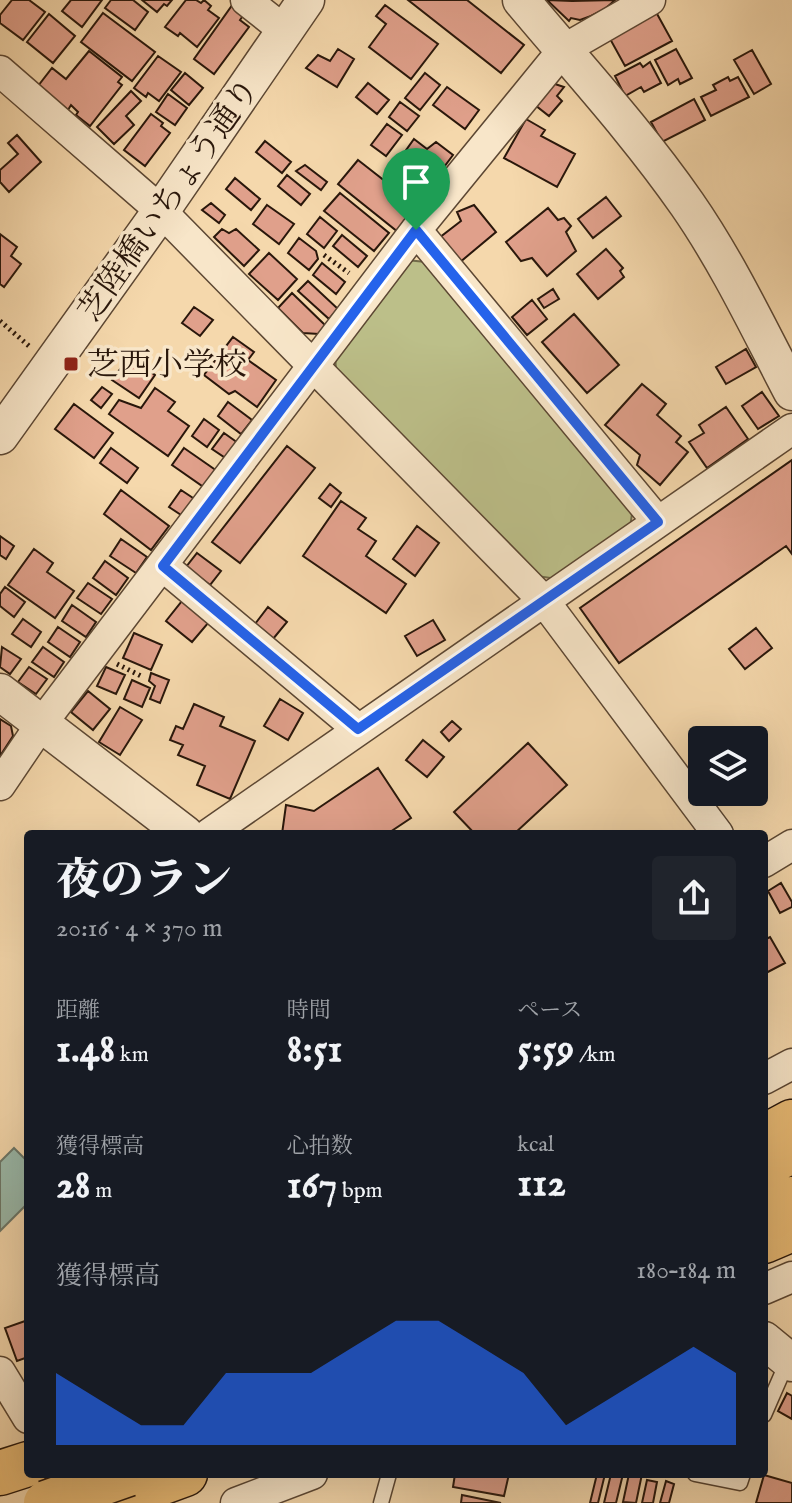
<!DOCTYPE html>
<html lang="ja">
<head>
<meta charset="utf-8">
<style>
  :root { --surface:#171b24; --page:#20242c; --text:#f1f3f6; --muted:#9ea1a6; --accent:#2563eb }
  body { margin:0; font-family:"IM FELL English","Noto Serif JP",serif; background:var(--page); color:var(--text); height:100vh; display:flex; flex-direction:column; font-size:30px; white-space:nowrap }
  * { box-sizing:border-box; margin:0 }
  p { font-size:26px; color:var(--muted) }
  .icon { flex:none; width:44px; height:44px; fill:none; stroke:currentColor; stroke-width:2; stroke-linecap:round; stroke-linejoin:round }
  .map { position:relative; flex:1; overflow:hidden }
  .side { position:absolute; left:24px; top:830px; width:744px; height:648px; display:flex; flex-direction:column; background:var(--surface); border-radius:8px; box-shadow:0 8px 32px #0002 }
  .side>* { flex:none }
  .tools { position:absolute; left:688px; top:726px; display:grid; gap:16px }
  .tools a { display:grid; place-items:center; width:80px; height:80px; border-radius:8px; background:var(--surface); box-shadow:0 8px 32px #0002; font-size:40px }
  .pin { position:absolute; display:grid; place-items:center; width:68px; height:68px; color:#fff; margin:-82px -34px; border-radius:50% 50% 50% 0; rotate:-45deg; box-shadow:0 0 8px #0007 }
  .pin .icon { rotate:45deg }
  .round { display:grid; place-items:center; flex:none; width:84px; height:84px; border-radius:8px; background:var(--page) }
  .head { display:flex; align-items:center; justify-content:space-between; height:136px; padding:0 32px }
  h1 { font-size:44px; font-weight:800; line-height:60px }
  .stats { display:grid; grid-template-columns:repeat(3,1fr); gap:12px; height:136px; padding:8px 32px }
  .stats div { display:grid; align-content:center }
  .stats b { font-size:40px; font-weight:800 }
  .stats small { font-size:22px; font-weight:400 }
  .stats p { font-size:22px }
  .chart { height:224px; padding:16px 32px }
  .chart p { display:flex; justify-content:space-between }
  .chart svg { width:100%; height:144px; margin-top:8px; fill:var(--accent); opacity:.7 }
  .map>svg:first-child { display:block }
  .green { fill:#bcbf89; stroke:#726b4a; stroke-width:2 }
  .water { fill:#9cbaaa; stroke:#6e796a; stroke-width:2 }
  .building { fill:#e0a08b; stroke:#29170b; stroke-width:2 }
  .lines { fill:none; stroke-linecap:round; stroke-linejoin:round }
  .service-casing { stroke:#5c4733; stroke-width:17 }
  .minor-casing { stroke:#5c4733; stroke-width:33 }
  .tertiary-casing { stroke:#5c4733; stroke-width:39 }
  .trunk-casing { stroke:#29170b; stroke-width:47 }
  .motorway-casing { stroke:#29170b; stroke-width:47 }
  .path { stroke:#29170b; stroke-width:5; stroke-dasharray:2 4; stroke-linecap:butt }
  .service { stroke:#f8e6c9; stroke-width:14 }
  .minor { stroke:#f8e6c9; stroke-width:30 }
  .tertiary { stroke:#f8e6c9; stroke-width:36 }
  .trunk { stroke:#eabc76; stroke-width:44 }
  .motorway { stroke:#eabc76; stroke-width:44 }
  .motorway-bridge-casing { stroke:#29170b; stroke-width:47; stroke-linecap:butt }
  .motorway-bridge { stroke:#eabc76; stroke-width:44 }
  .route-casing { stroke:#fff; stroke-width:16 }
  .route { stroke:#2563eb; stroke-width:10 }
  .poi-dot { fill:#8f2418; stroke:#f8e6c9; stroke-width:3 }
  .labels { text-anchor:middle; stroke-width:7; stroke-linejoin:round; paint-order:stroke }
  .street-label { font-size:32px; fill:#29170b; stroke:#f8e6c9 }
  .poi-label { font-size:32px; fill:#29170b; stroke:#f8e6c9; text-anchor:start }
</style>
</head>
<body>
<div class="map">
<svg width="792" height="1503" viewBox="0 0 792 1503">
  <rect width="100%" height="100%" fill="#f5d8ac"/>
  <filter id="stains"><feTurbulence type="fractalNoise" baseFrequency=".0025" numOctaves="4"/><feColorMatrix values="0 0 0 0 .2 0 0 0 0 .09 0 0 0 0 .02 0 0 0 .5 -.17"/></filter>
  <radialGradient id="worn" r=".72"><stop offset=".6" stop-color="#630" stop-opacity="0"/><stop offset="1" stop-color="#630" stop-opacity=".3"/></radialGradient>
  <path class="green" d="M 406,260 L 426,262 L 633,507 L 630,528 L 557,579 L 537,576 L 336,371 L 335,353 Z"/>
  <path class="water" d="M 14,1148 L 28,1162 L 28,1203 L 0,1231 L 0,1162 Z"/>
  <path class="building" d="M 12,0 L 29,0 L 45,12 L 23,40 L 0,23 L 0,15 Z
    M 71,0 L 102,0 L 82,27 L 62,11 Z
    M 111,0 L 133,0 L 148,12 L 135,30 L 105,8 Z
    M 142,0 L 172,0 L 167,6 L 164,4 L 157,12 Z
    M 186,0 L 196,0 L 201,3 L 204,0 L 211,6 L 208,10 L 219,18 L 197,47 L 180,33 L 178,36 L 165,27 Z
    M 408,0 L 467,0 L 524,45 L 501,73 Z
    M 547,0 L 572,1 L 615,0 L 605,9 L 591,16 L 580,20 L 571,18 L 569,21 Z
    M 233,4 L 245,13 L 240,20 L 249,27 L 214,74 L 194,59 Z
    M 385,5 L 438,44 L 411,79 L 369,47 L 386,24 L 376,16 Z
    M 656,12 L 672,41 L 625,66 L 609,37 Z
    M 103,13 L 155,52 L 132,81 L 81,42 Z
    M 49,14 L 75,36 L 53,63 L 27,42 Z
    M 338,49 L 354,59 L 337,87 L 306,68 L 318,55 L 330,61 Z
    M 676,49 L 692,78 L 680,84 L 678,79 L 668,85 L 655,60 Z
    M 752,50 L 771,84 L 754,94 L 734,60 Z
    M 89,51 L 122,77 L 118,82 L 122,85 L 90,126 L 76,115 L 78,112 L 71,105 L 68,110 L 38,86 L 52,68 L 66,79 Z
    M 158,56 L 181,72 L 159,101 L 148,93 L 146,97 L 134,88 Z
    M 650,62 L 661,83 L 644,92 L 641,87 L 625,96 L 615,76 L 640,63 L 643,67 Z
    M 185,73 L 203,88 L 189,105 L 171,90 Z
    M 425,73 L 440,85 L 420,110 L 405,98 Z
    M 728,77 L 730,81 L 738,77 L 749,97 L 711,116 L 701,97 L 716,90 L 713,85 Z
    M 368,83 L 389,100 L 377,114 L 356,97 Z
    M 552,83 L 564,87 L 557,96 L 562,101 L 549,116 L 535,105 Z
    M 447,87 L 479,110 L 465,129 L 433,105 Z
    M 131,91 L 141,101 L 126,116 L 134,125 L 114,144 L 97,127 Z
    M 168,94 L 187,108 L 175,125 L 156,112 Z
    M 694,99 L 705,120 L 662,142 L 651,122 Z
    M 400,102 L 419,116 L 407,131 L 389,117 Z
    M 151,114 L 163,123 L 161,126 L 170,133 L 145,166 L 124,150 Z
    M 526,119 L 545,130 L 541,136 L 575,154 L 557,187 L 504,158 Z
    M 387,124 L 402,135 L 386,156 L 371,145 Z
    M 17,135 L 41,162 L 9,192 L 0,182 L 0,170 L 18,154 L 8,143 Z
    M 414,139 L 427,149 L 436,142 L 453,155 L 426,191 L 394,167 Z
    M 265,141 L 291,162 L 282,173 L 256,152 Z
    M 358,160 L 418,207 L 398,232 L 338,184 Z
    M 305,165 L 327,182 L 321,190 L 296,171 Z
    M 287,175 L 310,194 L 301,205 L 278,186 Z
    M 235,178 L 260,199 L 251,210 L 226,189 Z
    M 340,193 L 389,233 L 374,251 L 324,211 Z
    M 606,197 L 621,216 L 593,238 L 578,219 Z
    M 211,203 L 225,215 L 219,223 L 202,210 Z
    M 267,205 L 294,224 L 279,244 L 253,224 Z
    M 474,205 L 496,232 L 459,263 L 439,238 L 461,221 L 457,212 Z
    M 548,208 L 558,220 L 564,218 L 571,226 L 566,232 L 576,251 L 547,276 L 532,258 L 521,261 L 506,242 Z
    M 320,217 L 337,231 L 324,248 L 307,234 Z
    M 222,229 L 229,233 L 236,229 L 259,250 L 244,266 L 214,237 Z
    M 0,234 L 17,247 L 11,256 L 21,264 L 4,287 L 0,284 Z
    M 342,235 L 367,256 L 358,267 L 333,246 Z
    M 299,238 L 316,251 L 318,259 L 309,270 L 288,253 Z
    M 606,249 L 623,268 L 620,271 L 624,277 L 598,299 L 577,274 Z
    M 269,253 L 297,279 L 278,300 L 249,274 Z
    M 322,263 L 345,282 L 336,294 L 313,275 Z
    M 308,281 L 338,309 L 329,319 L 298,291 Z
    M 553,289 L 559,299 L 544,308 L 538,299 Z
    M 292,293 L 327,327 L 319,334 L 303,333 L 278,308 Z
    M 532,300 L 547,319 L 527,335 L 512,317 Z
    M 194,307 L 213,320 L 200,336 L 182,323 Z
    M 574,314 L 619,365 L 587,393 L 542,342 Z
    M 233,337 L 254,352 L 248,360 L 276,380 L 257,407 L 235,391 L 229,394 L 204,375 Z
    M 746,349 L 756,367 L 726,384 L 716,367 Z
    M 129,357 L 155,375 L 139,398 L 112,380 Z
    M 642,384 L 666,404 L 657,415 L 681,436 L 676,442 L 688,452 L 660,485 L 637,465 L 640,455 L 605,425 Z
    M 102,387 L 112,394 L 101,408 L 91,400 Z
    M 155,388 L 175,402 L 168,411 L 189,426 L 168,456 L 109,414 L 119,400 L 141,408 Z
    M 762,392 L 779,416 L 758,429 L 742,406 Z
    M 228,402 L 252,420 L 241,434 L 218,416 Z
    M 74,404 L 113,433 L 94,458 L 55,429 Z
    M 726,407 L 748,439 L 707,468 L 689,442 L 704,433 L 699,425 Z
    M 204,419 L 219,430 L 207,447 L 192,436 Z
    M 224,433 L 238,443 L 227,459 L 212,449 Z
    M 287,446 L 315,468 L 240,563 L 212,542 Z
    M 111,448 L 138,468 L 127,483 L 100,463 Z
    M 184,448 L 217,471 L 205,488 L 172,465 Z
    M 792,460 L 792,554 L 786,546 L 619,663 L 580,608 Z
    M 330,484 L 341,493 L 331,507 L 319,498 Z
    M 121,490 L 169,526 L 151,550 L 104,514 Z
    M 181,490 L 196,500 L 184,517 L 169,507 Z
    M 341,501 L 366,518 L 358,529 L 376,541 L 366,556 L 406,584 L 386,613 L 303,556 Z
    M 417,526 L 439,543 L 415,576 L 393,559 Z
    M 0,536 L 14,546 L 6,559 L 0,555 Z
    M 121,539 L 147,557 L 136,573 L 110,556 Z
    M 34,549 L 53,563 L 47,572 L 74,591 L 55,618 L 8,585 Z
    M 197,553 L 221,571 L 210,585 L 186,567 Z
    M 105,561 L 128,578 L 116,595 L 93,578 Z
    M 88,583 L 112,599 L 101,614 L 77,598 Z
    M 5,587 L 25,602 L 14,617 L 0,606 L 0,594 Z
    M 182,601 L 209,622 L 192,642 L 166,621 Z
    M 72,605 L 96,622 L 86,637 L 62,621 Z
    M 268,607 L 287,622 L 273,639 L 255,624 Z
    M 23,619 L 41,632 L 31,647 L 12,634 Z
    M 433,620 L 445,640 L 417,656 L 405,636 Z
    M 58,627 L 80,642 L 70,657 L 48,642 Z
    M 756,628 L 772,648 L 745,669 L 729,649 Z
    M 134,633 L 162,645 L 151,670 L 123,658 Z
    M 2,647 L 21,659 L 10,674 L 0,667 Z
    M 43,647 L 64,662 L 54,677 L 32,662 Z
    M 29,667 L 47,679 L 36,694 L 18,682 Z
    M 106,667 L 125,675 L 116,694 L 97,686 Z
    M 151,673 L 169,680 L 160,703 L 150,699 L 155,686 L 149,681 Z
    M 132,680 L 150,688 L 142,707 L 124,699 Z
    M 88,691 L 110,709 L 93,730 L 71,712 Z
    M 280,699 L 303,713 L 288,740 L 264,726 Z
    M 194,704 L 224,717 L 220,726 L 255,741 L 230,799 L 197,785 L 205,766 L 178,755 L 183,745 L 170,740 L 176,726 L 183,729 Z
    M 120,707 L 142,720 L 120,755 L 99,742 Z
    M 0,719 L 11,726 L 13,736 L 0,756 Z
    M 452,721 L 461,729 L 449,741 L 441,732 Z
    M 423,740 L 444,757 L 427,777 L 406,760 Z
    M 528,743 L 567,785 L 514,834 L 475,834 L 454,812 Z
    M 378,768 L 411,818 L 387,834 L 282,834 L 286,805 L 314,811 Z
    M 781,883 L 792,902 L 792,907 L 780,913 L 768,891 Z
    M 770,937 L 785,963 L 764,974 L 764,940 Z
    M 28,1320 L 28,1357 L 17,1361 L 5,1328 Z
    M 787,1393 L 792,1396 L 792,1419 L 778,1411 Z
    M 455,1474 L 509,1474 L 504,1496 L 453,1487 Z
    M 597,1474 L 605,1474 L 598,1503 L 590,1503 Z
    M 611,1474 L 623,1474 L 616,1503 L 604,1503 Z
    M 629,1474 L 642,1474 L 636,1503 L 623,1502 Z
    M 764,1475 L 792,1483 L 792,1503 L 756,1503 Z
    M 647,1480 L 657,1482 L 653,1503 L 642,1503 Z
    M 666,1481 L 674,1484 L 669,1503 L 660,1503 Z
    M 462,1495 L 501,1503 L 461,1503 Z"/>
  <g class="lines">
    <defs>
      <path id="service" d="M 764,1415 L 788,1360
        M 695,1474 L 740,1483 L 743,1474
        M 381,1503 L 389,1474"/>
      <path id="minor" d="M 246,0 L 285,31
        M 0,71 L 161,211 L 544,601 L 718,834
        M 416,230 L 658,522
        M 163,566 L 358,729
        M 0,785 L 42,723 L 416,230 L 563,50 L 650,0
        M 209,834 L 792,429
        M 764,862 L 792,845
        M 764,1079 L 792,1064
        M 764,1289 L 792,1277
        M 0,1372 L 28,1418
        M 236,1503 L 312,1474"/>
      <path id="tertiary" d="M 521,0 C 577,67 637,132 687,204 C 728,263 759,329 792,392
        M 0,436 L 161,211 L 306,0
        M 0,692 L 185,834
        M 764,1340 L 792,1363"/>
      <path id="trunk" d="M 764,1137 L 792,1122
        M 764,1241 L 792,1229
        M 106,1503 L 185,1474"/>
      <path id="motorway" d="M 764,1165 L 792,1151
        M 764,1213 L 792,1199
        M 0,1473 L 28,1464"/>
    </defs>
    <use href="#service" class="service-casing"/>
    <use href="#minor" class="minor-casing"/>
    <use href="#tertiary" class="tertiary-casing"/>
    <use href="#trunk" class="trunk-casing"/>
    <use href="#motorway" class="motorway-casing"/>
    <path class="path" d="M 324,255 L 349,273
      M 0,321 L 29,346
      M 117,664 L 141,676"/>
    <use href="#service" class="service"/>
    <use href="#minor" class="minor"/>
    <use href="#tertiary" class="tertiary"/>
    <use href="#trunk" class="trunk"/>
    <use href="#motorway" class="motorway"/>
    <defs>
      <path id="motorway-bridge" d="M 46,1503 L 128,1474"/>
    </defs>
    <use href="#motorway-bridge" class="motorway-bridge-casing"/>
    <use href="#motorway-bridge" class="motorway-bridge"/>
  </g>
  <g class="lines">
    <defs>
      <path id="route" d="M 416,230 L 658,522 L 358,729 L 163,566 Z"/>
    </defs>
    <use href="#route" class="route-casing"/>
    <use href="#route" class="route"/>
  </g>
  <rect class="poi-dot" x="63" y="356" width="16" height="16" rx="4"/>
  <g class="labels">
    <g class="street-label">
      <text transform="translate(168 199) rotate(-55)" y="11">芝陸橋いちょう通り</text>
    </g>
    <g class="poi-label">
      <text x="87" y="375">芝西小学校</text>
    </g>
  </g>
  <rect width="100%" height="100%" filter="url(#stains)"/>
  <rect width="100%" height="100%" fill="url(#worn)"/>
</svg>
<div class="tools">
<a><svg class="icon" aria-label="layers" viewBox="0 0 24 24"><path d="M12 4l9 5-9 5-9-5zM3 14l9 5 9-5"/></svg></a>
</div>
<div class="pin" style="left:416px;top:230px;background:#1e9e55"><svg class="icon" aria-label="arrive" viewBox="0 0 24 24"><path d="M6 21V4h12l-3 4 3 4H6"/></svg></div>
<section class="side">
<div class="head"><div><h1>夜のラン</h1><p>20:16 · 4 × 370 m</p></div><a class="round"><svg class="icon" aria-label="share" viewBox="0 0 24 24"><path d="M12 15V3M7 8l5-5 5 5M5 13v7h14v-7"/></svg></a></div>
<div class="stats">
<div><p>距離</p><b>1.48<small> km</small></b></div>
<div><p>時間</p><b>8:51</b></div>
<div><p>ペース</p><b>5:59<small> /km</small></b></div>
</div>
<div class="stats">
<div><p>獲得標高</p><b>28<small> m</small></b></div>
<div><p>心拍数</p><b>167<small> bpm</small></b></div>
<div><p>kcal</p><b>112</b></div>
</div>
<div class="chart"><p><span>獲得標高</span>180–184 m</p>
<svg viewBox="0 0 160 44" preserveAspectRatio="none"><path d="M0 44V22L10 30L20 38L30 38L40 22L50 22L60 22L70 14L80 6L90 6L100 14L110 22L120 38L130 30L140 22L150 14L160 22V44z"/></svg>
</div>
</section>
</div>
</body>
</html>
